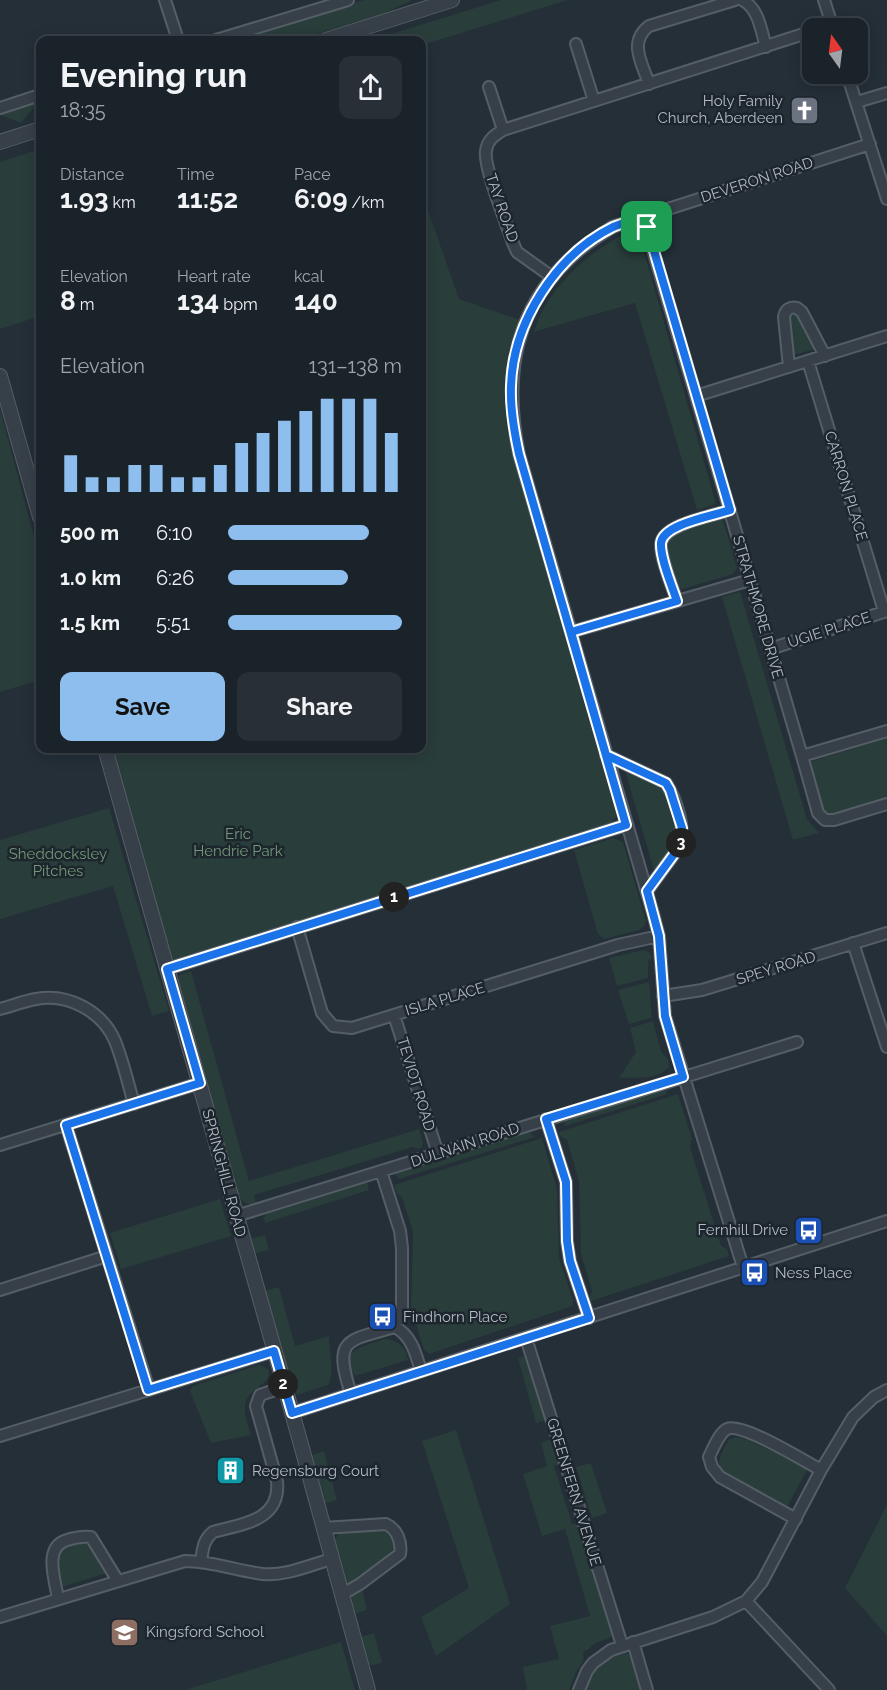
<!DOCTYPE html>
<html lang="en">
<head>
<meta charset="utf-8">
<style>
  :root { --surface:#1b232a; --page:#282f36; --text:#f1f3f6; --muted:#a0a4a8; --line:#394047; --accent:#8ebeee }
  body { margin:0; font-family:Raleway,sans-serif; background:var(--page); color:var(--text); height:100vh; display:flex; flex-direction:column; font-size:22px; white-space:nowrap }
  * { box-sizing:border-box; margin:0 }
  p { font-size:20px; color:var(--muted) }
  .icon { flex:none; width:33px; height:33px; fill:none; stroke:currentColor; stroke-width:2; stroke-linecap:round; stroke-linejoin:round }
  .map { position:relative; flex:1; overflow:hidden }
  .details { position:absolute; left:36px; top:36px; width:390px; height:717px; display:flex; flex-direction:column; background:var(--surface); border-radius:12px; box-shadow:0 3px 15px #0003,0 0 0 2px var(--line) }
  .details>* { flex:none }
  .needle { width:39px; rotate:346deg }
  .fabs { position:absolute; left:802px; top:18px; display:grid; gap:12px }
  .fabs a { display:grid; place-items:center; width:66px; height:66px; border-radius:12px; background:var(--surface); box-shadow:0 3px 15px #0003,0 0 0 2px var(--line); font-size:30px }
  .pin { position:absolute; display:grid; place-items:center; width:51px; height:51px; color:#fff; margin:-26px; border-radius:12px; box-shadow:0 3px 9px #0006 }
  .km { position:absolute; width:30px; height:30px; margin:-15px; border-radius:50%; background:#222; color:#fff; font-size:16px; line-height:30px; text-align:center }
  .round { display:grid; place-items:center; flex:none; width:63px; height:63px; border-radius:12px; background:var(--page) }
  .headline { display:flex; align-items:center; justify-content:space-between; height:102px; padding:0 24px }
  h1 { font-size:33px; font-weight:700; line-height:45px }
  .metrics { display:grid; grid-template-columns:repeat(3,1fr); gap:9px; height:102px; padding:6px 24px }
  .metrics div { display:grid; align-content:center }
  .metrics b { font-size:26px; font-weight:700 }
  .metrics small { font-size:16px; font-weight:400 }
  .metrics p { font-size:16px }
  .chart { height:168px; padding:12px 24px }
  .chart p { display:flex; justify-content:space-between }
  .chart svg { width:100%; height:108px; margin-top:6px; stroke:var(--accent); stroke-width:6 }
  .button { display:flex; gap:12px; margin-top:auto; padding:12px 24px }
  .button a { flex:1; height:69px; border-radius:12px; background:var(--accent); color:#111; font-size:24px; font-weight:700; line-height:69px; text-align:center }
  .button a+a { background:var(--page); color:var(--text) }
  ul { padding:0 24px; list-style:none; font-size:20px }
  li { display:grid; grid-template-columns:96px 72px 1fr; align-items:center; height:45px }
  li i { height:15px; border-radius:8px; background:var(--accent) }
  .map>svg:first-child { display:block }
  .green { fill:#293d3b }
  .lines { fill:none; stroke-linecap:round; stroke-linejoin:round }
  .minor-casing { stroke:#555e66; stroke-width:14 }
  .tertiary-casing { stroke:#555e66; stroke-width:16 }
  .minor { stroke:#374049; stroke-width:10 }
  .tertiary { stroke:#374049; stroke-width:14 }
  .route-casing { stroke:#fff; stroke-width:12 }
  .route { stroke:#1a73e8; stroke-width:8 }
  .labels { text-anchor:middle; stroke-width:5; stroke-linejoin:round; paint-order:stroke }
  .poi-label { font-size:15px; fill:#b2bbc5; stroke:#1d252d; text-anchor:start }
  .street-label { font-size:15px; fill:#b2bbc5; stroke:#1d252d }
  .park-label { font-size:15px; fill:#729877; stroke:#1d252d }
</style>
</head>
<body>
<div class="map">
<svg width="887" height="1690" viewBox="0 0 887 1690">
  <rect width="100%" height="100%" fill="#242f38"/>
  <path class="green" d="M 364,0 L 412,0 L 383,14 L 297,40 L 233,40 Z
    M 501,0 L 568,0 L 422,45 L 422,40 L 372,40 Z
    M 40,100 L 21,123 L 0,115 L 0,113 Z
    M 40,149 L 40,316 L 0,329 L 0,162 Z
    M 422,193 L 459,299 L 520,320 C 514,341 506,362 505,385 C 503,408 509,433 514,456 L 617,809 L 617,816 L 611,823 L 172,961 L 113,749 L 422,748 Z
    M 630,231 L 636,232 L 640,238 L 716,504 L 697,510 L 635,303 L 533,332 C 537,324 540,314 545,306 C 564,274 597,247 630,231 Z
    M 794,307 L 821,347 L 788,357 L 787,310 Z
    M 0,409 L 40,560 L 40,680 L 0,692 Z
    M 718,519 L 723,520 L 737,568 L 733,574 L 682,589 L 678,586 C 674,575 667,560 667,548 C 666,526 703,523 718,519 Z
    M 740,592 L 807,819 L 819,833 L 793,840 L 722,597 Z
    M 887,738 L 887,798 L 834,814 L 826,814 C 816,803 809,777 810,762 Z
    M 624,767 C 635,772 648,776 658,782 C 669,789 680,830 676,842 C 671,853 662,864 655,874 Z
    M 109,808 L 169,1011 L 152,1016 L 113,886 L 0,919 L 0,840 Z
    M 613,838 L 623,842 L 646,921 L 644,926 L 639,930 L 604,939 L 598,934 L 574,850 Z
    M 643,950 L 649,952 L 652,958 L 648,961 L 648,978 L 617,986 L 609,958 Z
    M 191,971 L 249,1181 L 419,1129 L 423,1143 L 422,1147 L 419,1149 L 413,1147 L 254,1195 L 256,1205 C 247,1205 242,1202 238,1194 L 178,979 L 179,975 Z
    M 649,982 L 652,1018 L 629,1024 L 618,990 Z
    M 653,1021 L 661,1051 L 668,1059 L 669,1067 C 657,1081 635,1077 619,1078 L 636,1052 L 630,1028 Z
    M 666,1087 L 667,1094 L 565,1126 L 564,1120 Z
    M 678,1094 L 692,1139 L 690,1147 L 721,1246 L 727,1249 L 729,1256 L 591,1301 L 590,1297 L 592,1291 L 581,1254 L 579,1181 L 567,1140 L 560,1136 L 559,1132 Z
    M 528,1131 L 535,1137 L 399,1179 L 395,1174 Z
    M 542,1138 L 557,1189 L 559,1258 L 573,1300 L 573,1306 L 429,1354 L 424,1350 L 411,1308 L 413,1232 L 402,1197 L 397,1194 L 394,1185 Z
    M 367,1182 L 369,1190 L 265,1223 L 264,1218 L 266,1214 Z
    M 220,1199 L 231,1236 L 121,1269 L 110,1233 Z
    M 265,1235 L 269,1250 L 254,1254 L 250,1239 Z
    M 279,1287 L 295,1346 L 329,1336 C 329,1350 335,1374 328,1385 L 297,1395 L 292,1388 L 264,1291 Z
    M 386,1339 C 399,1341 406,1347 408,1360 L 355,1376 C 335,1350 367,1345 386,1339 Z
    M 524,1356 L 545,1420 L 536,1423 L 518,1358 Z
    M 259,1365 L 265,1367 L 269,1370 C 271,1387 248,1386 245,1405 C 244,1415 248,1425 251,1435 L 211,1443 L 190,1391 L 193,1386 Z
    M 456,1430 L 510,1604 L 436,1656 L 421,1617 L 469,1588 L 422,1441 Z
    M 737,1437 L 746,1439 L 808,1468 L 787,1507 L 723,1473 C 714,1461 723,1451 729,1439 Z
    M 550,1439 L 559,1464 L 554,1466 L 572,1524 L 578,1523 L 614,1633 C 609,1641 603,1639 596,1643 C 590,1647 590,1650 583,1651 L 584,1660 L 576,1672 L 569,1690 L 527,1690 L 523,1667 L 559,1659 L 550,1626 L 590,1616 L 565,1529 L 542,1536 L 523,1474 L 547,1466 L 541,1443 Z
    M 324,1451 L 337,1500 L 323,1504 L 313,1468 L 312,1455 Z
    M 591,1463 L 607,1513 L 592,1518 L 576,1467 Z
    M 887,1505 L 887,1636 L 845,1588 Z
    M 386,1530 C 394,1536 395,1547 392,1556 L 353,1583 L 347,1583 L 344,1578 L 333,1541 L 341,1532 Z
    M 82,1542 L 90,1546 L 107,1573 L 62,1587 L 57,1555 C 64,1546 70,1543 82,1542 Z
    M 362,1590 L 367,1610 L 354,1614 L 351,1602 L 352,1596 Z
    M 374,1633 L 382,1663 L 373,1665 L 368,1664 L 361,1637 Z
    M 341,1642 L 355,1690 L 185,1690 Z
    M 618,1652 L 625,1652 L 630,1655 L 641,1690 L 585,1690 C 592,1672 601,1661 618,1652 Z"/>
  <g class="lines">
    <defs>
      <path id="minor" d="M 165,0 L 178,40
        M 742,0 C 759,8 761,31 766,47
        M 824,0 L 833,28
        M 216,40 L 348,0
        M 576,44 L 594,101
        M 847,74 L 887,199
        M 649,84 C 642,63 628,42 649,26 L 735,0
        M 489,87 L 503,130
        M 857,102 L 887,93
        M 0,108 L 40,95
        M 643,216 L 802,756
        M 552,277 L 517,252 L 513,243 C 507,225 483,166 486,151 C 487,140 495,135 503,130 L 813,31
        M 808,361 L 884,611
        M 789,367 L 784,317 C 785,310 790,306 797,308 L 802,312 L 825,356
        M 696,396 L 887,336
        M 677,601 C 672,586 660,558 661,543 C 664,524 713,516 730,510
        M 571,632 L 750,580
        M 770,649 L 887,611
        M 887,731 L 802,756 L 818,813 L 825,820 L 834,820 L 887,804
        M 606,755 L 666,783 C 676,799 686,828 680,846 L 647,891
        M 297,927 L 322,1013 L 333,1026 L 352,1028 L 618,945 L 659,936
        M 853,943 L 887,1047
        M 167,969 L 626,825
        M 663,996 L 702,990 L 887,933
        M 0,1009 C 12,1006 24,1001 36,999 C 68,993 102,1011 115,1041 C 123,1061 128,1083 134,1104
        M 394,1015 L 438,1154
        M 546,1119 L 566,1182 L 567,1241 L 570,1261 L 589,1318
        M 66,1125 L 149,1390
        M 0,1145 L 200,1083
        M 381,1171 L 400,1231 L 402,1248 L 402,1312 L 395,1327
        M 236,1216 L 797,1042
        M 743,1267 L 665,1016 L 659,936 L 653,913 L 519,454 C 503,374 514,306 578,251 C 588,242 601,235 612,227 L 870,144
        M 0,1290 L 107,1256
        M 526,1338 L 622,1645
        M 351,1394 C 333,1338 346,1341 395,1327 C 412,1336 416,1355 421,1371
        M 292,1413 L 887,1221
        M 0,1436 L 274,1351
        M 796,1519 L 720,1477 L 712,1467 L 709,1457 C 713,1449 719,1433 727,1429 C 742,1422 804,1461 821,1470
        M 323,1528 L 386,1524 C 397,1529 402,1542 400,1554 L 360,1584 L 341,1595
        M 201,1561 C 203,1549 203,1540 213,1532 C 242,1524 281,1521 277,1481 L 256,1406 L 260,1395 L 284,1387
        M 58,1599 C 55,1579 43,1547 67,1540 C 76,1537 82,1536 91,1537 L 118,1581
        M 746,1601 L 829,1690
        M 0,1617 L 185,1561 C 212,1561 237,1571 263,1574 C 286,1576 310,1565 332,1559
        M 633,1642 L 647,1690
        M 579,1690 L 587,1671 L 593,1663 L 611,1650 L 713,1617 L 746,1601 L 762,1582 L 821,1470 L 853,1417 L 874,1397 L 887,1390"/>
      <path id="tertiary" d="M 326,40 L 452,0
        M 0,142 L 40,129
        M 0,376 L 40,517
        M 105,748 L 300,1441 L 368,1690"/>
    </defs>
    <use href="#minor" class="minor-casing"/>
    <use href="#tertiary" class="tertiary-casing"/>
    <use href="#minor" class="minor"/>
    <use href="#tertiary" class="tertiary"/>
  </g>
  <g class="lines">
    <defs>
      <path id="route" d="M 647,227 L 644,216 C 634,220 623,223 613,227 C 556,255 513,322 511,386 C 510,409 514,431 519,454 L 626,825 L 167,969 L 200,1083 L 66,1125 L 148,1390 L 274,1351 L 292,1413 L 589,1318 L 570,1261 L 567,1241 L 566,1182 L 546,1119 L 683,1077 L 665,1016 L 659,936 L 647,891 L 680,846 L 682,837 L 682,828 L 670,790 L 666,783 L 606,755 L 571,632 L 677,601 C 672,586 660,558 661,543 C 663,524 713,516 730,510 L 647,227"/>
    </defs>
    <use href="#route" class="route-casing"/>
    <use href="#route" class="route"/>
  </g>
  <defs>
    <symbol id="church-square" viewBox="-11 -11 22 22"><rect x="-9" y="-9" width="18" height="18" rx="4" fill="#6b7280" stroke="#1d252d"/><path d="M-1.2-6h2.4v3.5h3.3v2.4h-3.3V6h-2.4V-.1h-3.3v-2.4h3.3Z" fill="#fff"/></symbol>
    <symbol id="bus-square" viewBox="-11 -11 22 22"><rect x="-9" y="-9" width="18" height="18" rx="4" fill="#1a4fb4" stroke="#1d252d"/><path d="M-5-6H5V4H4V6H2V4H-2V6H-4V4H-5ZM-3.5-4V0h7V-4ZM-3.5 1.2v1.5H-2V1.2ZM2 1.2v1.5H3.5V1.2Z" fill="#fff"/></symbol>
    <symbol id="building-square" viewBox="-11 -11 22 22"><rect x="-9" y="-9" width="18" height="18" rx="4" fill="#0f9aa8" stroke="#1d252d"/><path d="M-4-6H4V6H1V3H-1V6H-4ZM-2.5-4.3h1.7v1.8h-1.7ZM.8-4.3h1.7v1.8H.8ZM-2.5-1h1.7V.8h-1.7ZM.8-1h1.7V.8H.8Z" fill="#fff"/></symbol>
    <symbol id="school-square" viewBox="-11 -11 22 22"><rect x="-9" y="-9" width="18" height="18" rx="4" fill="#8d6e63" stroke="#1d252d"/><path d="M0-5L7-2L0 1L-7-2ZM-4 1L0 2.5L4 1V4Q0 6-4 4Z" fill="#fff"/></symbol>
  </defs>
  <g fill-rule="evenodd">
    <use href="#church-square" x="788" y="94" width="33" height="33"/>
    <use href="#bus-square" x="792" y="1214" width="33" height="33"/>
    <use href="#bus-square" x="738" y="1256" width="33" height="33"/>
    <use href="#bus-square" x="366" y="1300" width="33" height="33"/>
    <use href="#building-square" x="214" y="1454" width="33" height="33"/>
    <use href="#school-square" x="108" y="1616" width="33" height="33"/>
  </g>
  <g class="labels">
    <g class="poi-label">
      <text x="783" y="106" text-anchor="end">Holy Family<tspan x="783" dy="17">Church, Aberdeen</tspan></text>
      <text x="788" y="1235" text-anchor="end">Fernhill Drive</text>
      <text x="775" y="1278">Ness Place</text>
      <text x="403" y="1322">Findhorn Place</text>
      <text x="252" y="1476">Regensburg Court</text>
      <text x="146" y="1637">Kingsford School</text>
    </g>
    <g class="street-label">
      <text transform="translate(757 180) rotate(-18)" y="5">DEVERON ROAD</text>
      <text transform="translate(502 208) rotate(71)" y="5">TAY ROAD</text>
      <text transform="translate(846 486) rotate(73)" y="5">CARRON PLACE</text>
      <text transform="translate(758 607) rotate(74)" y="5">STRATHMORE DRIVE</text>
      <text transform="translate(829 630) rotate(-18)" y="5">UGIE PLACE</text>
      <text transform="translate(776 968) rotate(-17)" y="5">SPEY ROAD</text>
      <text transform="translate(445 999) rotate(-17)" y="5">ISLA PLACE</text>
      <text transform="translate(416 1084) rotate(73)" y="5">TEVIOT ROAD</text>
      <text transform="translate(465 1145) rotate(-18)" y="5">DULNAIN ROAD</text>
      <text transform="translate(224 1173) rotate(75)" y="5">SPRINGHILL ROAD</text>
      <text transform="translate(574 1492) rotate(73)" y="5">GREENFERN AVENUE</text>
    </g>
    <g class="park-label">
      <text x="238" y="839">Eric<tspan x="238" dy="17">Hendrie Park</tspan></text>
      <text x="58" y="859">Sheddocksley<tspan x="58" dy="17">Pitches</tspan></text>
    </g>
  </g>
</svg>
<div class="fabs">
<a><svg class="needle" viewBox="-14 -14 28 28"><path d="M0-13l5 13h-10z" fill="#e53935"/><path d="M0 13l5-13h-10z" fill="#a0a4a8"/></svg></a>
</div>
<div class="pin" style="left:647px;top:227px;background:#1e9e55"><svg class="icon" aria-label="arrive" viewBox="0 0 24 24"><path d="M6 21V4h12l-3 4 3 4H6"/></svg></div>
<b class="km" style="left:394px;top:897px">1</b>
<b class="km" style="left:283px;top:1384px">2</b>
<b class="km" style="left:681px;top:843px">3</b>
<section class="details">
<div class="headline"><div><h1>Evening run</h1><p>18:35</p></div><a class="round"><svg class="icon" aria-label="share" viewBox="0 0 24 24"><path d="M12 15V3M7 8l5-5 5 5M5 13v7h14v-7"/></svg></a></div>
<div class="metrics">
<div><p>Distance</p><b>1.93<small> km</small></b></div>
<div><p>Time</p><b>11:52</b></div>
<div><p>Pace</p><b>6:09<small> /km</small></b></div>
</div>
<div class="metrics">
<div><p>Elevation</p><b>8<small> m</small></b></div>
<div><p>Heart rate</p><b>134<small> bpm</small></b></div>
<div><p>kcal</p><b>140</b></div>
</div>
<div class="chart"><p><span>Elevation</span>131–138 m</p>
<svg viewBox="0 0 160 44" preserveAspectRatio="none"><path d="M5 44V29M15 44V38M25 44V38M35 44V33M45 44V33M55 44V38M65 44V38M75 44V33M85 44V24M95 44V20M105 44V15M115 44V11M125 44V6M135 44V6M145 44V6M155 44V20"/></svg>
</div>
<ul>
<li><b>500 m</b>6:10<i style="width:81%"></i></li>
<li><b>1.0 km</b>6:26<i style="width:69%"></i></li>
<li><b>1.5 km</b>5:51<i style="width:100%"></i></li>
</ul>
<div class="button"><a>Save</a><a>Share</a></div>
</section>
</div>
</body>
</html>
